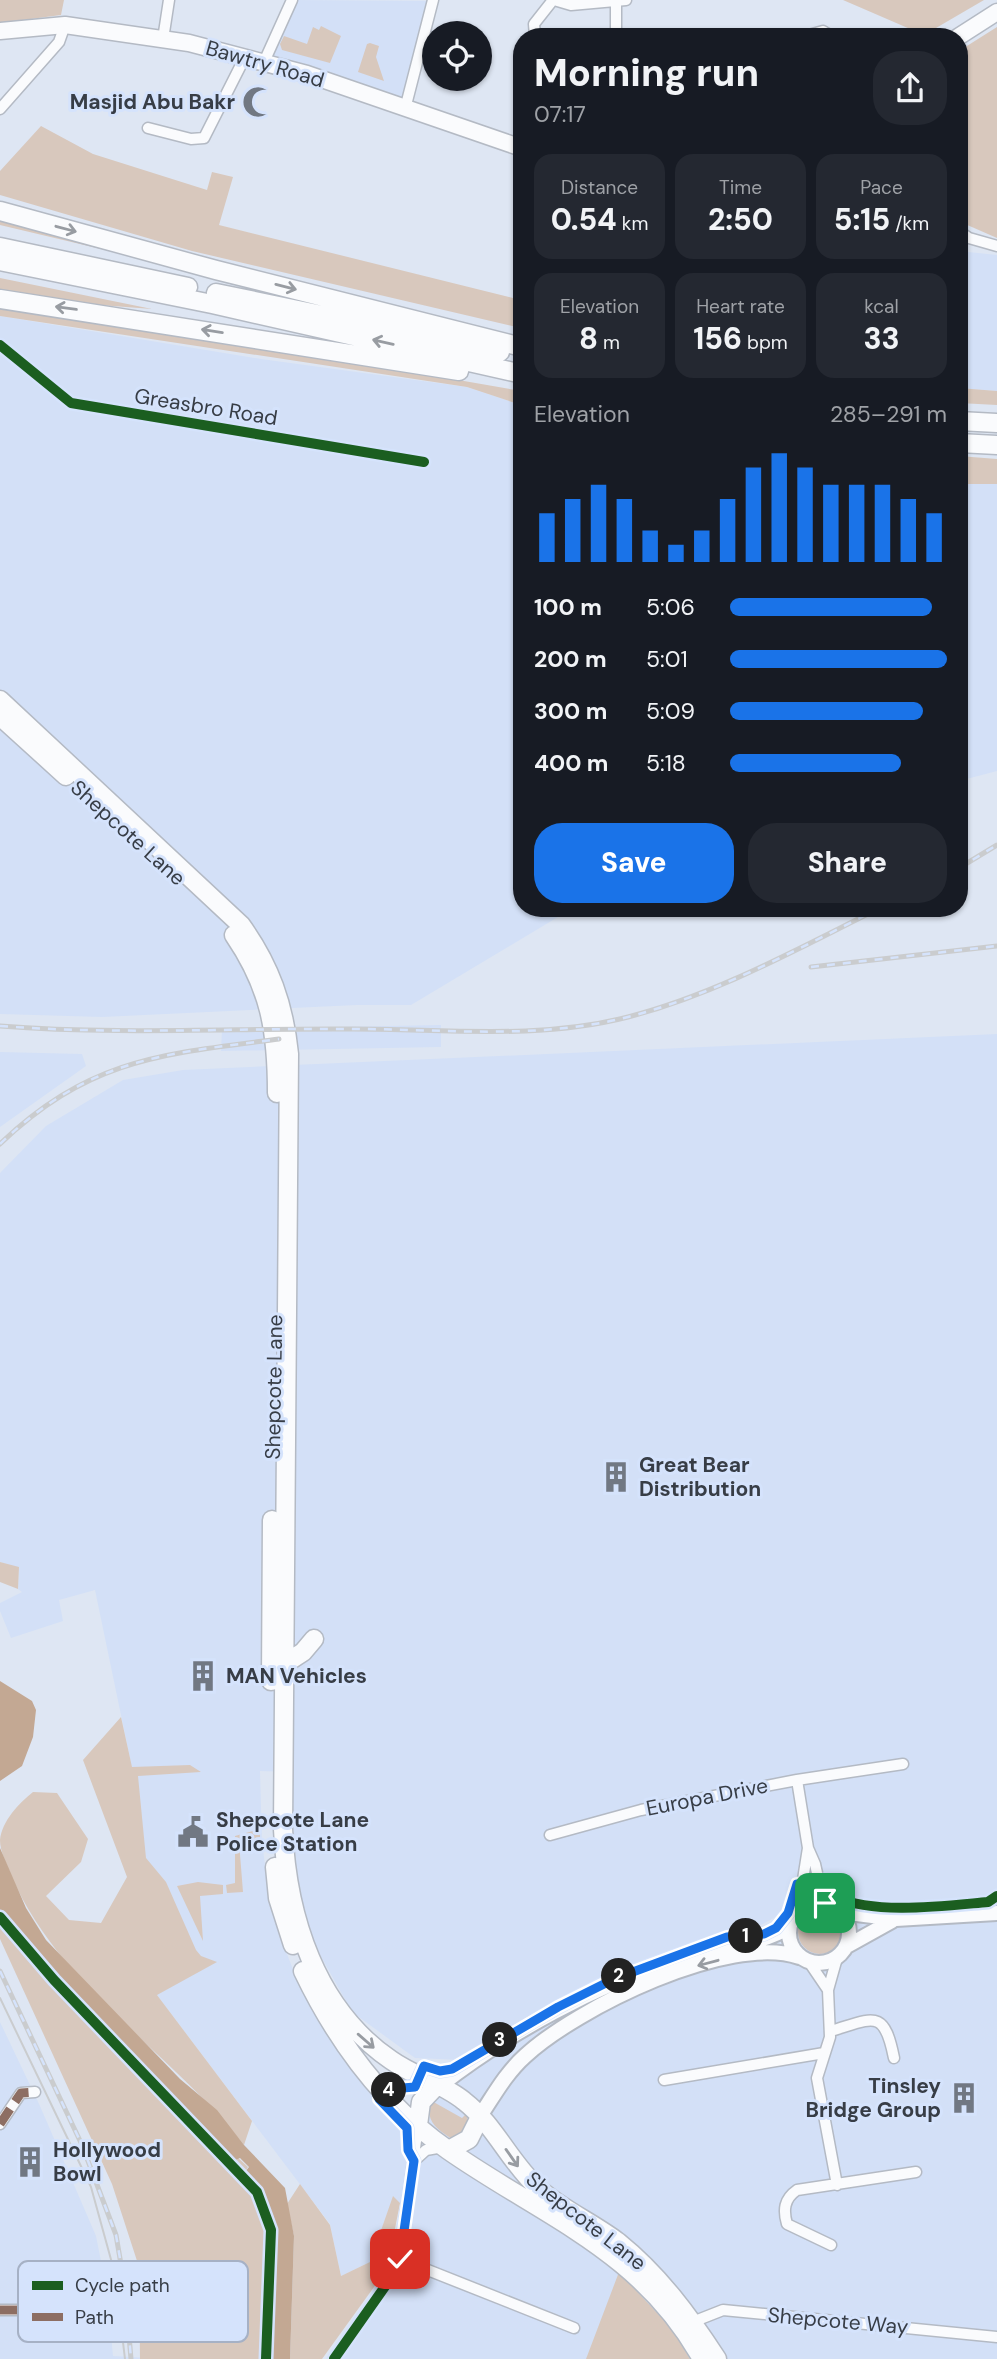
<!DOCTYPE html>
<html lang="en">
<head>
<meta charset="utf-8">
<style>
  :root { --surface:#171b24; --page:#242831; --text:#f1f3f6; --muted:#9ea1a6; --accent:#1a73e8 }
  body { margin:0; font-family:"DM Sans",sans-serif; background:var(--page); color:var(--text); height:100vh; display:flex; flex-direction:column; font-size:26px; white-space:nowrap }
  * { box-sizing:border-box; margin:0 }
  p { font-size:23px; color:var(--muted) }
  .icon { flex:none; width:38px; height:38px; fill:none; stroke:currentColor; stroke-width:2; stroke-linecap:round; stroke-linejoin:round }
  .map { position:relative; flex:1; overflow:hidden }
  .sheet { position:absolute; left:513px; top:28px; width:455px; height:889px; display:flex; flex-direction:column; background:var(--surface); border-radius:28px; box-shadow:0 2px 5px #0004 }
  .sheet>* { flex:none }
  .buttons { position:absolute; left:422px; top:21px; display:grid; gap:14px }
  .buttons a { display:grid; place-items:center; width:70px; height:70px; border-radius:50%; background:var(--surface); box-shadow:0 2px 5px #0004; font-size:35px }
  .pin { position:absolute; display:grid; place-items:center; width:60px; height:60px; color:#fff; margin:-30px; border-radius:14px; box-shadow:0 4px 10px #0006 }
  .km { position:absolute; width:35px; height:35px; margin:-18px; border-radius:50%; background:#222; color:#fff; font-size:19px; line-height:35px; text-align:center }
  .round { display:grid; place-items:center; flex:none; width:74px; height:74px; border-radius:28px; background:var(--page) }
  .head { display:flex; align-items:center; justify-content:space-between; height:119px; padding:0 21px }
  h1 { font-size:38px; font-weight:800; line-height:52px }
  .stats { display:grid; grid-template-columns:repeat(3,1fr); gap:10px; height:119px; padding:7px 21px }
  .stats div { display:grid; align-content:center; border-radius:18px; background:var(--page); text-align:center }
  .stats b { font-size:30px; font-weight:800 }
  .stats small { font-size:19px; font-weight:400 }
  .stats p { font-size:19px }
  .chart { height:196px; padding:14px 21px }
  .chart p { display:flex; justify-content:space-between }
  .chart svg { width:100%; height:126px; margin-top:7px; stroke:var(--accent); stroke-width:6 }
  .action { display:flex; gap:14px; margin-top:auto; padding:14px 21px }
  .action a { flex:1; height:80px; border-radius:28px; background:var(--accent); color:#fff; font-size:28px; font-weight:800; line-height:80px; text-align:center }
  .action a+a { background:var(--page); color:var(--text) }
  ul { padding:0 21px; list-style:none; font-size:23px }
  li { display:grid; grid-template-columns:112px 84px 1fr; align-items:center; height:52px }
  li i { height:18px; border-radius:9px; background:var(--accent) }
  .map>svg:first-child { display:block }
  .built { fill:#d3e0f7 }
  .green { fill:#d8c8bd }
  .water { fill:#c3a893 }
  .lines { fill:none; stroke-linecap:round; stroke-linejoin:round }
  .street-casing { stroke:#b4bac4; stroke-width:13 }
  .secondary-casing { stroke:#b4bac4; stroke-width:18 }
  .primary-casing { stroke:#b4bac4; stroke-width:19 }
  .highway-casing { stroke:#b4bac4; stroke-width:21 }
  .street { stroke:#fafbfd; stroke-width:10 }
  .secondary { stroke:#fafbfd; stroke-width:14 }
  .primary { stroke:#fafbfd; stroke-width:16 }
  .highway { stroke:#fafbfd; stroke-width:18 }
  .tram { stroke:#caccce; stroke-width:2 }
  .rail-casing { stroke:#caccce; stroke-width:5 }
  .rail { stroke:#d5e3fc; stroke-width:2.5; stroke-dasharray:8; stroke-linecap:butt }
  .quiet { stroke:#8d6e63; stroke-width:9; stroke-dasharray:18 9; stroke-linecap:butt }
  .cycleway-casing { stroke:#d5e3fc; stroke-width:15 }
  .cycleway { stroke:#1b5e20; stroke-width:10 }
  .oneway { stroke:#989ca2 }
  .route-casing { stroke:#fff; stroke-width:14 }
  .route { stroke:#1a73e8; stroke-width:9 }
  .labels { text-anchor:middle; stroke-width:6; stroke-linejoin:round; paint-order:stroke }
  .street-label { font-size:21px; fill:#373d46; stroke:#d5e3fc }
  .poi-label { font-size:21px; font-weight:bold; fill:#373d46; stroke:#d5e3fc; text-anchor:start }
  .key { fill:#d5e3fc; stroke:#a6b1c5; stroke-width:2 }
  .key-label { font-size:19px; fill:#373d46 }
</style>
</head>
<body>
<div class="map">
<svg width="997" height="2359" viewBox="0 0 997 2359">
  <rect width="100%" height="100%" fill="#dee6f3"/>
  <path class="built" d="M 292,0 L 433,1 L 405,109 L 264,62 Z
    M 959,251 L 997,255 L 997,391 L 959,388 Z
    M 0,316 L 261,359 L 467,387 L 521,405 L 522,908 L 573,908 L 411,1005 L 357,1005 L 102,1017 L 0,1014 Z
    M 959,484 L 997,484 L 997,771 L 959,781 Z
    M 441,1025 L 441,1047 L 221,1051 L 222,1029 Z
    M 997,1034 L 997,1897 L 888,1911 L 817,1894 L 761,1925 L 611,1975 L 462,2060 L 415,2058 L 352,2012 L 314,1944 L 295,1877 L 292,1772 L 260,1771 L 262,1843 L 269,1893 L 277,1928 L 299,1985 L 318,2021 L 355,2074 L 394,2115 L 414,2130 L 414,2106 L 580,1999 L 771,1930 L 804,1904 L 824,1900 L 853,1910 L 903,1914 L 997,1906 L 997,2359 L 326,2359 L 394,2264 L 402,2206 L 393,2197 L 370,2262 L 341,2276 L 330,2224 L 157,1995 L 132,1768 L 95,1590 L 59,1600 L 63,1621 L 11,1638 L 0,1611 L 0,1603 L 22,1592 L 18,1589 L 19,1568 L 0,1562 L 0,1173 L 46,1126 L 123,1080 L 183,1070 Z
    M 0,1052 L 82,1054 L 86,1066 L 0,1127 Z
    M 0,2022 L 40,2106 L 96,2236 L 107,2291 L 113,2356 L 167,2359 L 0,2359 Z"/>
  <path class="green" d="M 0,0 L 64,0 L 61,15 L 0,23 Z
    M 843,0 L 984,0 L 924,35 Z
    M 321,26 L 341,36 L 330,63 L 282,50 L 280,44 L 284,36 L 307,44 L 313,27 L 319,30 Z
    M 997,27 L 997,238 L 965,224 L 959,211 L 959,51 Z
    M 370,43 L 379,46 L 376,57 L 384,81 L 358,72 L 367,44 Z
    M 41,126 L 93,154 L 207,190 L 212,172 L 233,177 L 219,225 L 521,300 L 521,328 L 192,251 L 0,195 L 0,171 Z
    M 0,214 L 181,268 L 0,225 Z
    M 0,278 L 152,309 L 87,304 L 0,290 Z
    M 0,308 L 188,333 L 521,391 L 521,405 L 467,387 L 0,316 Z
    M 959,388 L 997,391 L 997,405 L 959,403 Z
    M 959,456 L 997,459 L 997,484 L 959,484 Z
    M 0,1562 L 19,1567 L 18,1589 L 0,1582 Z
    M 121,1717 L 132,1767 L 190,1765 L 201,1772 L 138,1776 L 146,1858 L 166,1882 L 196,1950 L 201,1956 L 217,1962 L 157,1995 L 252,2121 L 244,2145 C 171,2052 59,1987 11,1875 C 7,1864 0,1852 0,1840 C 2,1821 19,1803 33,1792 L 57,1793 L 88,1839 L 81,1862 L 46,1896 L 69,1920 L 101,1923 L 127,1877 L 83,1760 Z
    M 254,1827 L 260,1827 L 260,1839 L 239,1842 L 243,1892 L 227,1893 L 226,1885 L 235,1883 L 235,1836 L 253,1831 Z
    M 198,1882 L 223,1885 L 223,1894 L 200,1896 L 203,1941 L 177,1886 Z
    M798 1932a22 22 0 1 1 44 0a22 22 0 1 1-44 0Z
    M 0,1911 L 28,1946 L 158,2085 L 248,2167 L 245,2172 L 262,2197 L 275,2235 L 268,2359 L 140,2359 L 139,2267 L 112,2184 L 0,1939 Z
    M 430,2100 L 462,2118 L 467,2113 C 469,2126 464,2133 452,2139 C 434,2127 426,2121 430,2100 Z
    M 300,2184 L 330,2225 L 341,2276 L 370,2262 L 393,2196 L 400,2203 L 387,2269 L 322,2359 L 290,2359 L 294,2236 L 287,2204 Z
    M 619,2272 L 673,2330 L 690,2359 L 586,2359 Z"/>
  <path class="water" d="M 0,1681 L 32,1701 L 36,1710 L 33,1737 L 22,1766 L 0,1781 Z
    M 0,1848 L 26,1908 L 46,1940 L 180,2079 L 217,2110 L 244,2145 L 285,2188 L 294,2236 L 290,2359 L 268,2359 L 275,2235 L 262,2197 L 245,2172 L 249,2167 L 240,2158 L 233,2161 L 153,2085 L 5,1919 L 0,1911 Z"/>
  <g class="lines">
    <defs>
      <path id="street" d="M 554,0 L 571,5 L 626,0
        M 616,1 L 616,37
        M 535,36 L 534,24 L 553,0
        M 802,37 L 823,31 L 833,37
        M 163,39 L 169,0
        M 264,62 L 292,0
        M 0,109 L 59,42 L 65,25
        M 405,109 L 433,0
        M 148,128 L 191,139 L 204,138 L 245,57
        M 959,231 L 969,238 L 997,246
        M 0,345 L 71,403 L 424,462
        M 797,1780 L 903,1764
        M 550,1835 L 641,1810 L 797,1780 L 808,1848 L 815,1864 L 821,1891 L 831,1905
        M 798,1911 L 808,1848
        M 809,1962 L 828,1990
        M 831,2031 C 874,2018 884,2008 894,2058
        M 664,2080 L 824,2053
        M 0,2124 L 21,2093 L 35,2092
        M 414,2161 L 426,2150 L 443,2147
        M 837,2185 L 817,2078 L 830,2037 L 828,1990 L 837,1958
        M 831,2245 L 787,2224 C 783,2210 784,2199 797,2190 L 916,2172
        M 400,2259 L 574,2328
        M 0,2310 L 17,2310
        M 690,2323 L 723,2310 L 997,2337
        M 334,2359 L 398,2268 L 416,2141 L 421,2128"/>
      <path id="secondary" d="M789 1933a30 30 0 1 1 60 0a30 30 0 1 1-60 0Z
        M 841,1912 L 896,1919 L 997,1913
        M 847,1946 L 892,1921
        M 441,2085 C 510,2031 595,1987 676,1958 C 712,1945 757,1948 789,1927
        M 480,2116 C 494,2095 506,2073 525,2056 C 577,2008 729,1933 799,1957"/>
      <path id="primary" d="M 0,31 L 65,25 L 189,43 L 307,74 L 522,148
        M 958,37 L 997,12"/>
      <path id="highway" d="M 0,211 L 216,270 L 522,347
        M 0,247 L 188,287
        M 0,261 L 212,304 L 522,374
        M 216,293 L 500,352
        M 0,299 L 459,371
        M 959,421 L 997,423
        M 959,443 L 997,445
        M 0,700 L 241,925 C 270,965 284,1005 289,1054 L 283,1829 C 287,1917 316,2009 391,2060 C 415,2077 442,2083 464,2101 C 495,2125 510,2163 539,2189 C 563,2210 593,2223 618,2242 C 659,2275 689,2316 717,2359
        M 0,716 L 66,776
        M 234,935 C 270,988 277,1030 277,1093
        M 283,1665 L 303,1652 L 314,1639
        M 271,1681 L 272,1520
        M 275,1867 L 278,1898 L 293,1945
        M 303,1971 C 337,2042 382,2104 448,2150 C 544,2217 641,2250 702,2359
        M 418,2125 L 421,2102 L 437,2085
        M 449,2150 L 469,2139 L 480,2117"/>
    </defs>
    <use href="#street" class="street-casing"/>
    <use href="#secondary" class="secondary-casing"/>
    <use href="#primary" class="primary-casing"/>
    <use href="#highway" class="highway-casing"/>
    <use href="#street" class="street"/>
    <use href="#secondary" class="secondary"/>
    <use href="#primary" class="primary"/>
    <use href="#highway" class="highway"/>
    <path class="tram" d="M 0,1998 L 91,2187 L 115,2274 L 125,2359"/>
    <defs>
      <path id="rail" d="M 959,868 L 997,845
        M 811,967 L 997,946
        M 0,1026 C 118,1035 236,1028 354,1029 C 446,1029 538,1040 628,1017 C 717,994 799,948 880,908
        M 0,1144 C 90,1058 163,1054 279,1039
        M 0,1971 L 82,2145 L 116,2235 L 125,2288 L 131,2359"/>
    </defs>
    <use href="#rail" class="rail-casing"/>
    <use href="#rail" class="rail"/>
    <path class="quiet" d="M 0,2124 L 21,2093 L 35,2092
      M 0,2310 L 17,2310"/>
    <defs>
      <path id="cycleway" d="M 0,345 L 71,403 L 424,462
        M 0,1917 L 54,1980 L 257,2192 L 271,2230 L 266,2359
        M 334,2359 L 398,2268 L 414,2161 L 408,2150 L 407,2128 L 379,2099 L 390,2089 L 415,2086 L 424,2066 L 440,2071 L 452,2069 L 558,2007 L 614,1978 L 727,1937 L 764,1934 L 776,1928 L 788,1913 L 797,1884 L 811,1885 L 824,1880 L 835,1897 C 876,1915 943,1906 988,1902 L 997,1896"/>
    </defs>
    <use href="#cycleway" class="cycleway-casing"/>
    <use href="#cycleway" class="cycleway"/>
  </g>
  <defs><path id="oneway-shaft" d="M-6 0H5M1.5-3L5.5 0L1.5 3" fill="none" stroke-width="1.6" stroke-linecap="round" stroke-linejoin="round" transform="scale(1.75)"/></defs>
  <g class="oneway">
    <use href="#oneway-shaft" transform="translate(66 229) rotate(15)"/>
    <use href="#oneway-shaft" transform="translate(286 287) rotate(14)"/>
    <use href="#oneway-shaft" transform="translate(66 308) rotate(-172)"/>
    <use href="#oneway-shaft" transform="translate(212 331) rotate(-171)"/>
    <use href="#oneway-shaft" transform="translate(383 342) rotate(-167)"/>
    <use href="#oneway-shaft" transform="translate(708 1963) rotate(165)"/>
    <use href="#oneway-shaft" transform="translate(366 2041) rotate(41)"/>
    <use href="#oneway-shaft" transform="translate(512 2158) rotate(55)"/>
  </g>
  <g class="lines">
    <defs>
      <path id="route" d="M 400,2259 L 414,2161 L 408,2150 L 407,2128 L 379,2099 L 390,2089 L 415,2087 L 424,2066 L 440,2071 L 452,2069 L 558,2007 L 614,1979 L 727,1937 L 764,1934 L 776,1928 L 788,1913 L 797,1884 L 818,1883 L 831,1905 L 825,1903"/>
    </defs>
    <use href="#route" class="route-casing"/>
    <use href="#route" class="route"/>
  </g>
  <defs>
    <symbol id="mosque-bare" viewBox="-9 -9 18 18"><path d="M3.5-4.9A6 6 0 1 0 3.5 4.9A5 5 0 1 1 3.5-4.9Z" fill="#717883" stroke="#d5e3fc" stroke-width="2.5" paint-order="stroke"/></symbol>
    <symbol id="building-bare" viewBox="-9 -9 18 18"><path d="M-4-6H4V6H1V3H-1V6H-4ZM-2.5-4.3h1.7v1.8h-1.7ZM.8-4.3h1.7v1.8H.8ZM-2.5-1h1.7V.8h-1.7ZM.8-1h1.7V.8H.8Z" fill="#717883" stroke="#d5e3fc" stroke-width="2.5" paint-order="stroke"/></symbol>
    <symbol id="civic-bare" viewBox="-9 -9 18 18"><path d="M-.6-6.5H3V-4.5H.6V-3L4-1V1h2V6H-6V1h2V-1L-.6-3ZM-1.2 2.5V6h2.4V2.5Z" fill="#717883" stroke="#d5e3fc" stroke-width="2.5" paint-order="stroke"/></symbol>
  </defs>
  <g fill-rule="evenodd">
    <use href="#mosque-bare" x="236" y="80" width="44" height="44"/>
    <use href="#building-bare" x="594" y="1455" width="44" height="44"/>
    <use href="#building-bare" x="181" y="1654" width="44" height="44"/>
    <use href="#civic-bare" x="171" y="1810" width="44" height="44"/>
    <use href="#building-bare" x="942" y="2076" width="44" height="44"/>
    <use href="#building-bare" x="8" y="2140" width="44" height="44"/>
  </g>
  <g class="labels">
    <g class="street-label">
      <text transform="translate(265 64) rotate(16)" y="7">Bawtry Road</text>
      <text transform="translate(206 407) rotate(9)" y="7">Greasbro Road</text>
      <text transform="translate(128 833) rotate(42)" y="7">Shepcote Lane</text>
      <text transform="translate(274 1387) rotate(-89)" y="7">Shepcote Lane</text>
      <text transform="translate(707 1797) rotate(-11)" y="7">Europa Drive</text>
      <text transform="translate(586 2221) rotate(38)" y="7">Shepcote Lane</text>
      <text transform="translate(838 2321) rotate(5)" y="7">Shepcote Way</text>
    </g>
    <g class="poi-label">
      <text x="235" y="109" text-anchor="end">Masjid Abu Bakr</text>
      <text x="639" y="1472">Great Bear<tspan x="639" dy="24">Distribution</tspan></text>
      <text x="226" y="1683">MAN Vehicles</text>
      <text x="216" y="1827">Shepcote Lane<tspan x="216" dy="24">Police Station</tspan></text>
      <text x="941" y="2093" text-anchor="end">Tinsley<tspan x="941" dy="24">Bridge Group</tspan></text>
      <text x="53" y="2157">Hollywood<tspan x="53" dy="24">Bowl</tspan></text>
    </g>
  </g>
  <rect x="18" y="2261" width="230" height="81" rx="10" class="key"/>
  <rect x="32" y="2281" width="31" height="9" fill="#1b5e20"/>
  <rect x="32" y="2313" width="31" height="8" fill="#8d6e63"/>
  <g class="key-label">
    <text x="75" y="2292">Cycle path</text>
    <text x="75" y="2324">Path</text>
  </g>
</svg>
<div class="buttons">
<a><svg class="icon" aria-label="locate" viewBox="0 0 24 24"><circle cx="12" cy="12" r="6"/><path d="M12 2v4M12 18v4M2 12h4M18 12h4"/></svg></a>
</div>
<div class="pin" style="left:825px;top:1903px;background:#1e9e55"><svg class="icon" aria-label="arrive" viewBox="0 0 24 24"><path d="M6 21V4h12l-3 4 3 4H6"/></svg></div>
<div class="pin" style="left:400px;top:2259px;background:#d93025"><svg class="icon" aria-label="check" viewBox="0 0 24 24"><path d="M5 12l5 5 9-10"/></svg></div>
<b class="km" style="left:746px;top:1936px">1</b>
<b class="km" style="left:619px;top:1976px">2</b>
<b class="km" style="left:500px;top:2040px">3</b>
<b class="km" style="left:389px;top:2090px">4</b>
<section class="sheet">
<div class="head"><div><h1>Morning run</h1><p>07:17</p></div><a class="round"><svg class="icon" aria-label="share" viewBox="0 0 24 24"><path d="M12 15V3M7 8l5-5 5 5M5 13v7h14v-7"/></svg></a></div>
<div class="stats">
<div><p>Distance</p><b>0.54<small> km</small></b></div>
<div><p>Time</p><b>2:50</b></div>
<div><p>Pace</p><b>5:15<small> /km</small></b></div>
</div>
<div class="stats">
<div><p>Elevation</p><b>8<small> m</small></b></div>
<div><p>Heart rate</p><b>156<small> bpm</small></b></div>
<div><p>kcal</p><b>33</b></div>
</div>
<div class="chart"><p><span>Elevation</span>285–291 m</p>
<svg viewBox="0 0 160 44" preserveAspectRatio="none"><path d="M5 44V27M15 44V22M25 44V17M35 44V22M45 44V33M55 44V38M65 44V33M75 44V22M85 44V11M95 44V6M105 44V11M115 44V17M125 44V17M135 44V17M145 44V22M155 44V27"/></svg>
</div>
<ul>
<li><b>100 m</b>5:06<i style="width:93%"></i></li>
<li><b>200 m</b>5:01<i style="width:100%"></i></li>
<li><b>300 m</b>5:09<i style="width:89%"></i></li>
<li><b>400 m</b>5:18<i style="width:79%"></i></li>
</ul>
<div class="action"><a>Save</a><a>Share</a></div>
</section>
</div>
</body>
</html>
